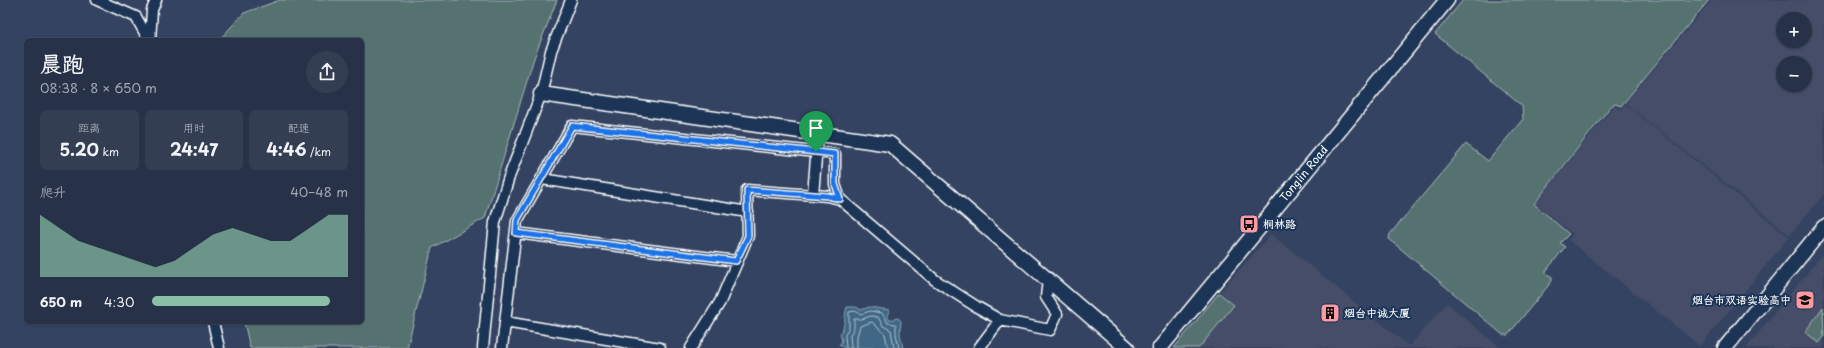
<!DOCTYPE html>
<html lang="zh">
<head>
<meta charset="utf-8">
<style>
  :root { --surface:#273249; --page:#333e53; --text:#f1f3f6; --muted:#a4aab4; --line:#434d61; --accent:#8abfa5 }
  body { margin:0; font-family:"Playpen Sans","LXGW WenKai TC",sans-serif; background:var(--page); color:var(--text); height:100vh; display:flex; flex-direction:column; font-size:15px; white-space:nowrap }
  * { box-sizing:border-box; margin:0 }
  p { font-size:13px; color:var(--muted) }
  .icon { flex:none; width:22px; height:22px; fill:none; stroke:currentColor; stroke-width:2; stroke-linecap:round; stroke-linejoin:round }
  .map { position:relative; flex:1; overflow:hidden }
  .side { position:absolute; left:24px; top:38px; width:340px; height:286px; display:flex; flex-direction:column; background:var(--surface); border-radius:6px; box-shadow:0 1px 3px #0004,0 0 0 1px var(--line) }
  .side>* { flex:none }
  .controls { position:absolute; left:1776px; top:12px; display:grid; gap:8px }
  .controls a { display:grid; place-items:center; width:36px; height:36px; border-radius:50%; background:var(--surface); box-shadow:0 1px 3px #0004,0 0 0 1px var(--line); font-size:20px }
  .pin { position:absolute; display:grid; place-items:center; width:34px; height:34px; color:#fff; margin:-41px -17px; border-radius:50% 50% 50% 0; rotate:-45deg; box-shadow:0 0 4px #0007 }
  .pin .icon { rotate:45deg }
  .round { display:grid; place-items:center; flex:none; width:42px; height:42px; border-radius:21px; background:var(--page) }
  .headline { display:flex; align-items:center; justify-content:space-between; height:68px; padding:0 16px }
  h1 { font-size:22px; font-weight:700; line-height:30px }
  .stats { display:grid; grid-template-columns:repeat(3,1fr); gap:6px; height:68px; padding:4px 16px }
  .stats div { display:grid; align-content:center; border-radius:6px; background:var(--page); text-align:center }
  .stats b { font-size:17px; font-weight:700 }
  .stats small { font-size:11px; font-weight:400 }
  .stats p { font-size:11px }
  .chart { height:112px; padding:8px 16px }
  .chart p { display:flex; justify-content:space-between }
  .chart svg { width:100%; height:72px; margin-top:4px; fill:var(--accent); opacity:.7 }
  ul { padding:0 16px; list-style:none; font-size:13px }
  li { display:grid; grid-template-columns:64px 48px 1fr; align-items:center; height:30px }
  li i { height:10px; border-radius:5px; background:var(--accent) }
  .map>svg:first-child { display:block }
  .built { fill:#444d68; fill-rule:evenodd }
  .green { fill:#547270; stroke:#aab8b8 }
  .water { fill:#3f6786; stroke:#8ca4b6 }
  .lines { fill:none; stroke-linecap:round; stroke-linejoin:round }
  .shore { stroke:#b2c2cf; stroke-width:1 }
  .street-casing { stroke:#fff; stroke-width:13 }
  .secondary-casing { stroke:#fff; stroke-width:17 }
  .street { stroke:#1d3557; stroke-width:10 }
  .secondary { stroke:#1d3557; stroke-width:14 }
  .route-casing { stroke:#fff; stroke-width:8 }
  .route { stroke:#1a73e8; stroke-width:5 }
  .labels { text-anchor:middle; stroke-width:4; stroke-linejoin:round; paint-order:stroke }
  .street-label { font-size:11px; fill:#fff; stroke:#1d3557 }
  .poi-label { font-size:11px; font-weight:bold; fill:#fff; stroke:#1d3557; text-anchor:start }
</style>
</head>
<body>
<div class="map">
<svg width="1824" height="348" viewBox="0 0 1824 348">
  <rect width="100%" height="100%" fill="#344361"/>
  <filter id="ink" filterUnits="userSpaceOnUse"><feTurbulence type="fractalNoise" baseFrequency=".025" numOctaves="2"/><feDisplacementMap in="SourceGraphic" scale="8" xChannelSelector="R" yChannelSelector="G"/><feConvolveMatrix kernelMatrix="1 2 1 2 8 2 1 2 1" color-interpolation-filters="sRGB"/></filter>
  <g filter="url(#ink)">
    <path class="built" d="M 1712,0 L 1824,0 L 1824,194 L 1790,235 L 1625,103 ZM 1783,19 L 1805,19 L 1805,41 L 1783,41 ZM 1783,63 L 1805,63 L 1805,85 L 1783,85 Z
      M 1625,104 L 1789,237 L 1700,346 L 1568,240 L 1573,234 L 1535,204 L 1614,106 L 1620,110 Z
      M 1271,234 L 1409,346 L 1447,303 L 1501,348 L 1199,348 L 1234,305 L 1219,293 Z
      M 1824,252 L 1824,348 L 1746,348 Z"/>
    <path class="green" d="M 280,0 L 557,0 L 534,58 L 485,218 L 432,248 L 407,348 L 250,348 L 244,322 L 362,322 L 362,40 L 219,40 L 244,13 Z
      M 1463,0 L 1709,0 L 1621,106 L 1615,104 L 1611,106 L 1534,204 L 1569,234 L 1560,243 L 1565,247 L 1546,271 L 1546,273 L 1552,277 L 1552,281 L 1508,335 L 1503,335 L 1389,239 L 1390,234 L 1466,144 L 1488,161 L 1523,119 L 1522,106 L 1435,34 Z
      M 1219,293 L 1234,305 L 1199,348 L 1174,348 Z
      M 1823,307 L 1824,337 L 1819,343 L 1805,332 Z"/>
    <path class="water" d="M 847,307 L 856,307 L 861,310 L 869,307 L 890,310 L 887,315 L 889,320 L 898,318 L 901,321 L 900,334 L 903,348 L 845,348 L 839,345 L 842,341 L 840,334 C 846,325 844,317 847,307 Z"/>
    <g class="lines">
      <path class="shore" d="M 846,348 L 845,335 L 849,327 L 849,312 L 855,311 L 861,314 L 870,311 L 882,313 L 888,323 L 896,324 L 896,334 L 899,348
        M 851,348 L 850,335 L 854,328 L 854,319 L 862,319 L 871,316 L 878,317 L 883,326 L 891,330 L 894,348
        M 857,348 L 857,336 L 860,326 L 872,322 L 885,334 L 888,348"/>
      <defs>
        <path id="street" d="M 97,0 L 136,17 L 149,40
          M 150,40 L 152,10 L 156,0
          M 542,179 L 748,212
          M 813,195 L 818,133
          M 516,233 L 736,261
          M 213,322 L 219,348
          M 505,322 L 660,348
          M 483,348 L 495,222 L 509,177 L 541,94 L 551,51 L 571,0
          M 502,348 L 517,221 L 572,126 L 835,154 L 835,184 L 840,199
          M 691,348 L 720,302 L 748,236 L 747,190 L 827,196 L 840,199 L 935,280 L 977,307 L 1000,320 L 1050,330 L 1057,314 L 1046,297 L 1048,280
          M 979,348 L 1000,320"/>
        <g id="secondary">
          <path d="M 541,94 L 890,144 L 1127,348"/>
          <path id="s1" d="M 1160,348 L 1447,0"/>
          <path d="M 1725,348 L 1824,227"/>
        </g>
      </defs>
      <use href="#street" class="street-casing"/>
      <use href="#secondary" class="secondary-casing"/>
      <use href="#street" class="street"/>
      <use href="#secondary" class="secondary"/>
    </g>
  </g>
  <g class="lines" filter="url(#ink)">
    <defs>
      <path id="route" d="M 572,126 L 835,154 L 835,184 L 840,199 L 828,196 L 747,190 L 748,236 L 736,261 L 516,233 L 517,220 Z"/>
    </defs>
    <use href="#route" class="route-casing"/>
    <use href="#route" class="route"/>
  </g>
  <defs>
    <symbol id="bus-square" viewBox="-11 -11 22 22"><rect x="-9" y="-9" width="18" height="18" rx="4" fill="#ff9aa2" stroke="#1d3557"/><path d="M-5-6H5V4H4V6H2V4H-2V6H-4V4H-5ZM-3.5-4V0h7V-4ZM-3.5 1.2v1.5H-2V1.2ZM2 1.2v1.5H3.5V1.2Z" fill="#111"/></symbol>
    <symbol id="school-square" viewBox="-11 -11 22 22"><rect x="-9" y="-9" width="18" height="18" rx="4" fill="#ff9aa2" stroke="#1d3557"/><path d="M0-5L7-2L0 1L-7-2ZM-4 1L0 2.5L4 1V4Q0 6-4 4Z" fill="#111"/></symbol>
    <symbol id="building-square" viewBox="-11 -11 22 22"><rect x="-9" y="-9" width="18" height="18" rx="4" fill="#ff9aa2" stroke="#1d3557"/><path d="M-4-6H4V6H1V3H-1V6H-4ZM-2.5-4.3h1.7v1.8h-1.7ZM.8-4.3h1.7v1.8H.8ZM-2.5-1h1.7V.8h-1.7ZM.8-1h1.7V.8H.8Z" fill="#111"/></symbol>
  </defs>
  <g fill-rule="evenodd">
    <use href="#bus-square" x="1238" y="213" width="22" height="22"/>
    <use href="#school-square" x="1794" y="289" width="22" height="22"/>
    <use href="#building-square" x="1319" y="302" width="22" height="22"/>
  </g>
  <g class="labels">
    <g class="street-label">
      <text dy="4" stroke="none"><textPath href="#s1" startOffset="226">Tonglin Road</textPath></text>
    </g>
    <g class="poi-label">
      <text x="1263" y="228">桐林路</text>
      <text x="1791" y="304" text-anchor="end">烟台市双语实验高中</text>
      <text x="1344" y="317">烟台中诚大厦</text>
    </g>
  </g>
</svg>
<div class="controls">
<a>+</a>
<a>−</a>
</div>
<div class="pin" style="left:816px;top:152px;background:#1e9e55"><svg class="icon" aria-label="arrive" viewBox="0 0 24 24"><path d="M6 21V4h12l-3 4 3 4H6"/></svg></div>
<section class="side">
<div class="headline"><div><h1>晨跑</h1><p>08:38 · 8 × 650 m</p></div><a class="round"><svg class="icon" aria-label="share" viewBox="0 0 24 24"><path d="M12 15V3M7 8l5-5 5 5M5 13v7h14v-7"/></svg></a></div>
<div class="stats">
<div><p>距离</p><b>5.20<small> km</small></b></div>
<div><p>用时</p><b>24:47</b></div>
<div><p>配速</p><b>4:46<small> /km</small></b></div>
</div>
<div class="chart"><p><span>爬升</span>40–48 m</p>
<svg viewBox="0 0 160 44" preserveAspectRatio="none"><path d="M0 44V6L10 14L20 22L30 26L40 30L50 34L60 38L70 34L80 26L90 18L100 14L110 18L120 22L130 22L140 14L150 6L160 6V44z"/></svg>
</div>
<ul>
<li><b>650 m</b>4:30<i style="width:91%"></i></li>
</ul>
</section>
</div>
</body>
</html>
